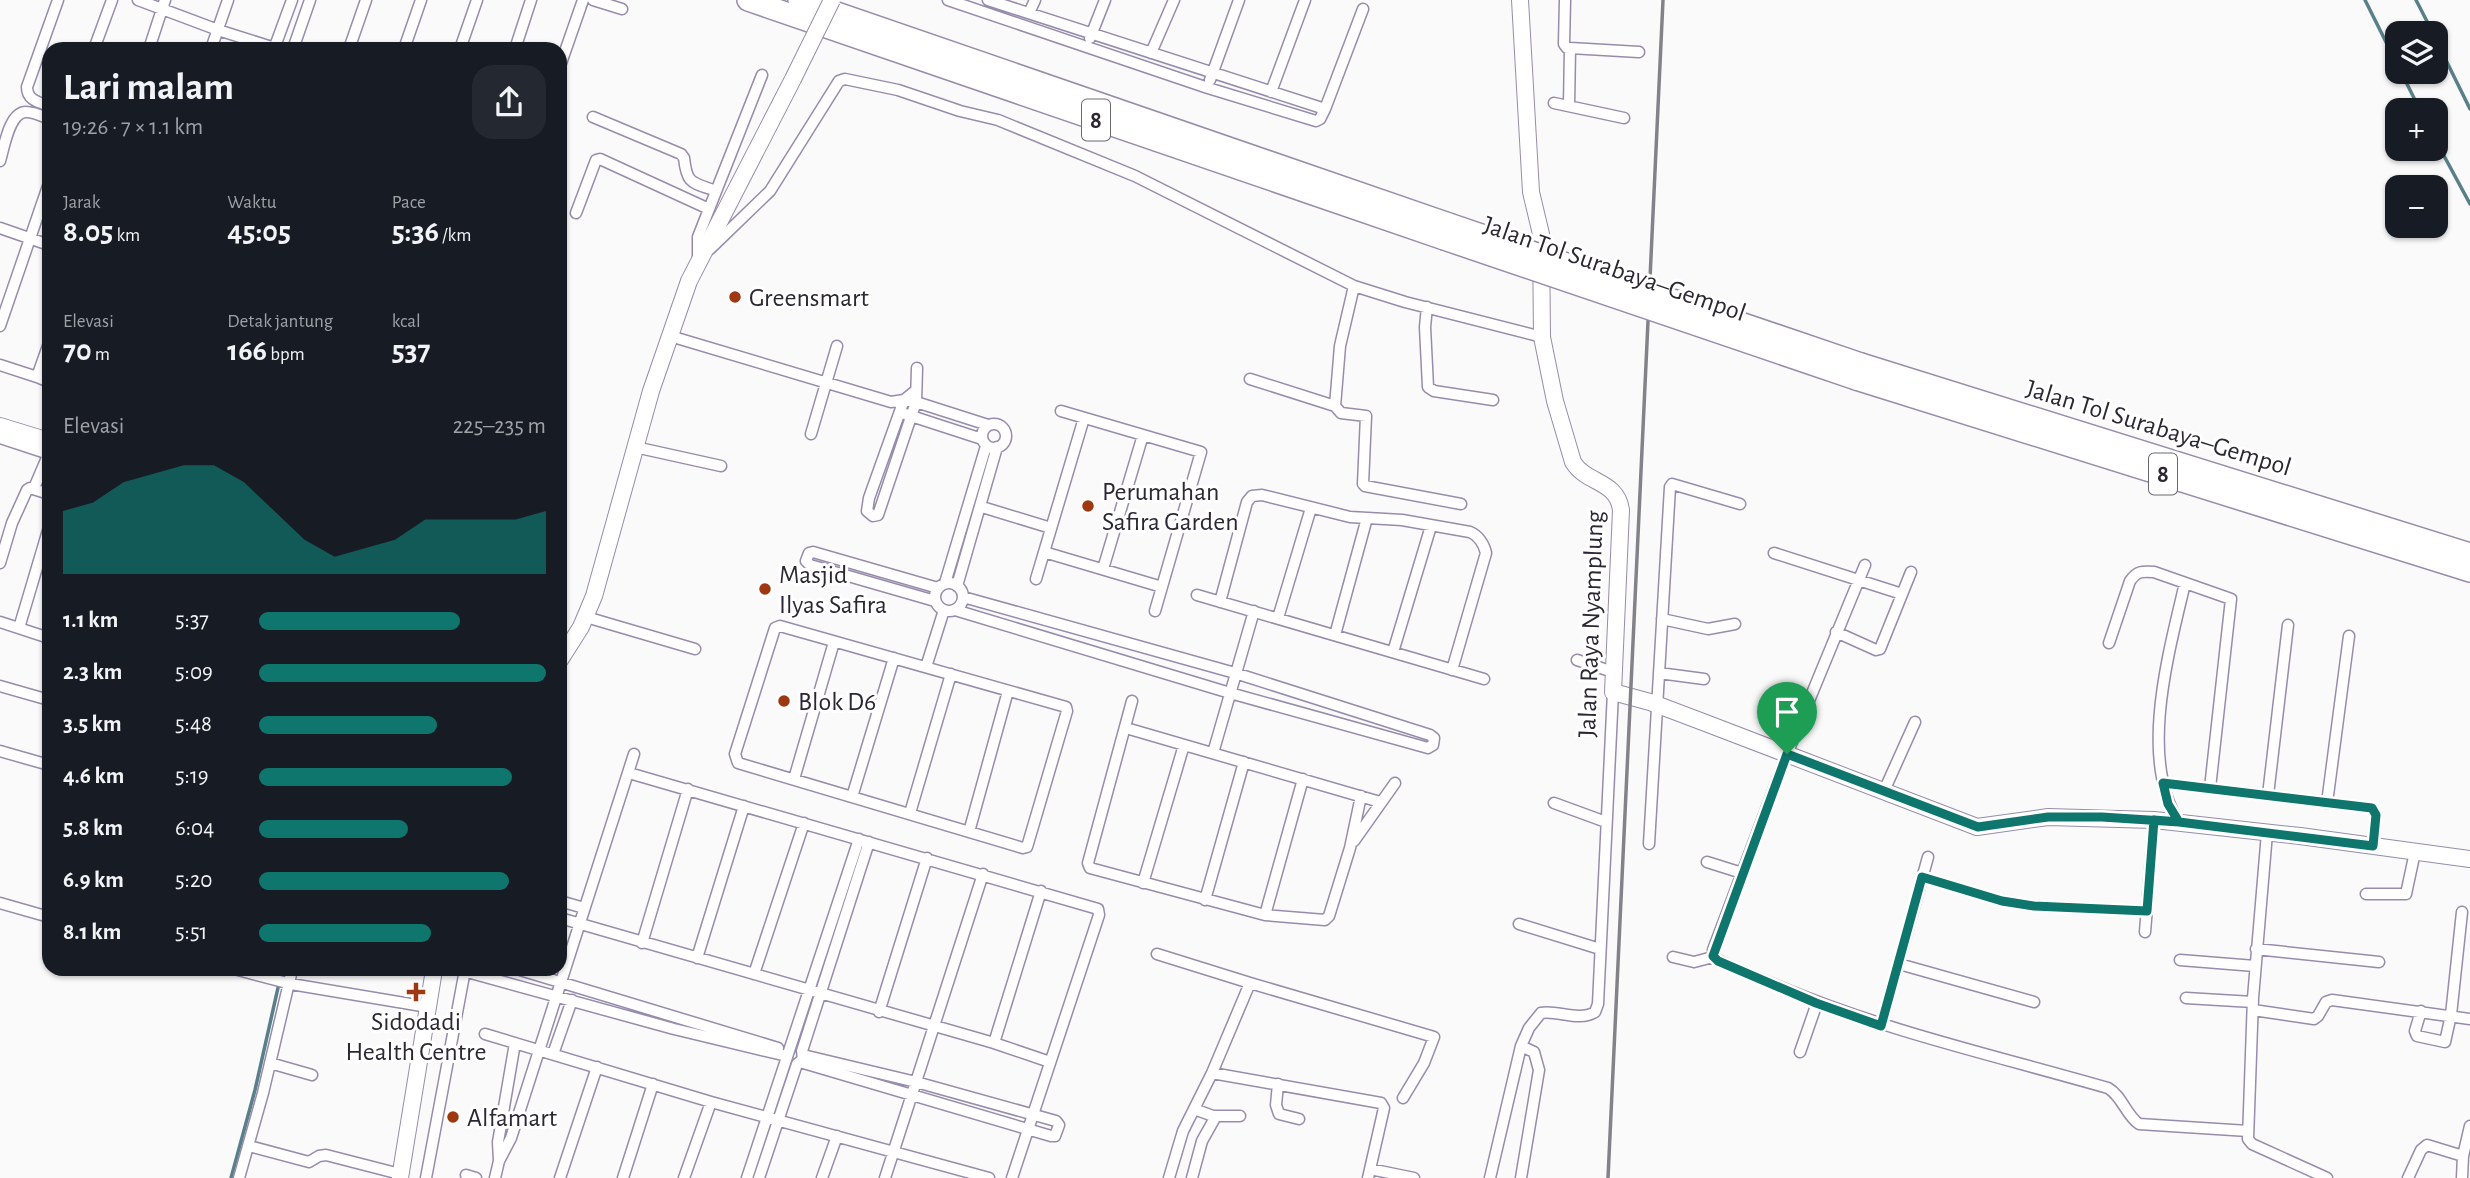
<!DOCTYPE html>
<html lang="id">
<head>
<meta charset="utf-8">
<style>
  :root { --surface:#171b24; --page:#242831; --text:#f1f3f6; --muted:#9ea1a6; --accent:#0f766e }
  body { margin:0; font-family:"Alegreya Sans",sans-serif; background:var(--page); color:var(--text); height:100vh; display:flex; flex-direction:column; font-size:26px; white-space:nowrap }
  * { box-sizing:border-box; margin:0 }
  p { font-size:23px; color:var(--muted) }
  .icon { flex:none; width:38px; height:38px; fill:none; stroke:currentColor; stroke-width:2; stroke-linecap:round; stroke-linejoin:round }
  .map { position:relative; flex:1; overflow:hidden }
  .drawer { position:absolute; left:42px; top:42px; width:525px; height:934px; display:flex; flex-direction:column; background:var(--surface); border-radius:21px; box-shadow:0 2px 5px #0004 }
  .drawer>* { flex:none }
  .controls { position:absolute; left:2385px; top:21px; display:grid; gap:14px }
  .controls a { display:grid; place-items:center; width:63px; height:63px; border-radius:14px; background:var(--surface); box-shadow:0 2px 5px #0004; font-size:35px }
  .pin { position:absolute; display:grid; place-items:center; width:60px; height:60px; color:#fff; margin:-72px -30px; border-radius:50% 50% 50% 0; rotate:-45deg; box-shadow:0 0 7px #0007 }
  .pin .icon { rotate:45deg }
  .round { display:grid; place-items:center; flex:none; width:74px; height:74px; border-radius:21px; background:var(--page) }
  .headline { display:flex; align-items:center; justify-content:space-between; height:119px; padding:0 21px }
  h1 { font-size:38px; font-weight:700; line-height:52px }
  .figures { display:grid; grid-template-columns:repeat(3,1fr); gap:10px; height:119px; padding:7px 21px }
  .figures div { display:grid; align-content:center }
  .figures b { font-size:30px; font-weight:700 }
  .figures small { font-size:19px; font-weight:400 }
  .figures p { font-size:19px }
  .chart { height:196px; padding:14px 21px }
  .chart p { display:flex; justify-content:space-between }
  .chart svg { width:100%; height:126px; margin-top:7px; fill:var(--accent); opacity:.7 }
  ul { padding:0 21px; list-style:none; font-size:23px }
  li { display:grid; grid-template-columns:112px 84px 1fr; align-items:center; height:52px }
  li i { height:18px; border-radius:9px; background:var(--accent) }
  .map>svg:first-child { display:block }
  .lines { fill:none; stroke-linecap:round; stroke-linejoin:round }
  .stream { stroke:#59808a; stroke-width:3.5 }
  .street-casing { stroke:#978cab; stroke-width:13 }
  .secondary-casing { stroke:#978cab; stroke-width:18 }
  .highway-casing { stroke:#978cab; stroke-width:24 }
  .street { stroke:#fff; stroke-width:10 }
  .secondary { stroke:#fff; stroke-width:16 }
  .highway { stroke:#fff; stroke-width:21 }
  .rail { stroke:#848289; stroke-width:3.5 }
  .secondary-bridge-casing { stroke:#978cab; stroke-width:18; stroke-linecap:butt }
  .highway-bridge-casing { stroke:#978cab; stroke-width:24; stroke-linecap:butt }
  .secondary-bridge { stroke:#fff; stroke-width:16 }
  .highway-bridge { stroke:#fff; stroke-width:21 }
  .route-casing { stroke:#fff; stroke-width:14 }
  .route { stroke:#0f766e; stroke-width:9 }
  .poi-dot { fill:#9e3810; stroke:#fff; stroke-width:2.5 }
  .labels { text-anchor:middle; stroke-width:6; stroke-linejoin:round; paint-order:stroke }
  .shield { fill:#fff; stroke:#6b6870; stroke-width:2 }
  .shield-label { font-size:24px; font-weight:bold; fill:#2b2733 }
  .street-label { font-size:26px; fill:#2b2733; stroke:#fff }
  .poi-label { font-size:26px; fill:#2b2733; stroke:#fff; text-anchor:start }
</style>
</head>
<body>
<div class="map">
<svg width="2470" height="1178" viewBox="0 0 2470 1178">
  <rect width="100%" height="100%" fill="#fafafa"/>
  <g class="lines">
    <path class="stream" d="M 2365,0 L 2398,66
      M 2416,0 L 2433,33
      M 2436,40 L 2470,109
      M 2401,72 L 2420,110
      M 2436,141 L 2470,204
      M 231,1178 L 255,1090 L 282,970"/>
    <defs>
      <path id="street" d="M 138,0 L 218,30 L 278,49
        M 593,0 L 622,9
        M 948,0 L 1208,88 L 1316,121 L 1320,119 L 1325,109 L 1363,9
        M 988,0 L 1325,109
        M 1565,0 L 1564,44 L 1567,48 L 1570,48 L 1569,106
        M 1029,13 L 1035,0
        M 1090,38 L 1105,0
        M 1570,48 L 1639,52
        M 94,49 L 112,0
        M 149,49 L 165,0
        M 211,49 L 228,0
        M 274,49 L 292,0
        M 293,49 L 310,0
        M 349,49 L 366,0
        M 404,49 L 421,0
        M 460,49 L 477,0
        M 515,49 L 531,0
        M 1151,53 L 1174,0
        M 560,66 L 583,0
        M 1210,80 L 1239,0
        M 1271,92 L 1305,0
        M 1554,103 L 1624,118
        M 49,106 C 38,102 27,100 27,87 L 58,0
        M 593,117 L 681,154 L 684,158 C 687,185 692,182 716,191
        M 0,161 C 4,148 9,112 26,112 C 34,112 42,116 49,119
        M 576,213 L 596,160 L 600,159 L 709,209
        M 0,228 L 49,245
        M 710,249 L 770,191 L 839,81 L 845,79 L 898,90 L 960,111 L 998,120 L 1135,176 L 1354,286 L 1405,302 L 1542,337
        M 698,261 L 698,237 L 762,75
        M 1427,307 L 1425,327 L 1428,387 L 1434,391 L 1493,400
        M 0,326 L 49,183
        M 670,336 L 891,402 L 904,400 L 916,402 L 988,425
        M 49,343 L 37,377 L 49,382
        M 0,365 L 37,377
        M 1250,379 L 1335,406 L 1341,413 L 1366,416 L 1363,484 L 1365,486 L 1461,504
        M 915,391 L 904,400 L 869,498 L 867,511 L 873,516 L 878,515 L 880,509 L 916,402 L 917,368
        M 1335,406 L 1340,346 L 1354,286
        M 1061,411 L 1201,452 L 1155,611
        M 905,414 L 982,439
        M982 436a12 12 0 1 1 24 0a12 12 0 1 1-24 0Z
        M 811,434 L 837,346
        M 0,438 L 49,454
        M 635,447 L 721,466
        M 34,488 L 49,453
        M 982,507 L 1051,528
        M 1044,552 L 1162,587
        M 1774,553 L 1902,594
        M 0,563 L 12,523 L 27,490 L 30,488 L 49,494
        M 1865,565 L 1787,754 L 1713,950 L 1714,958 C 1734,969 1756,977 1778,986 C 1885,1031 1997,1056 2108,1088 C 2122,1096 2126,1115 2139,1124 L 2248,1131
        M 1103,569 L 1143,435
        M 1036,579 L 1084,418
        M 945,583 L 986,446
        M935 597a14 14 0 1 1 28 0a14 14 0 1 1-28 0Z
        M 957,586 L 997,447
        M 1197,595 L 1484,679
        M 935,601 L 810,565 L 806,561 L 809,553 L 813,552 L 938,588
        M 1220,602 L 1247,502 L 1252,496 L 1262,495 L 1350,517 L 1402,520 L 1470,532 C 1478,535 1484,544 1486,553 L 1452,670
        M 955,610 L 1230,693 L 1428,748 L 1433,745 L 1434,738 L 1430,735 L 1235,673 L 963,597
        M 586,617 L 695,649
        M 1278,618 L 1311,508
        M 1662,619 L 1708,629 L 1735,624
        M 0,622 L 49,638
        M 780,626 L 1066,707 L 1067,711 L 1027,847 L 1023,848 L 738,763 L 735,754 L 775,628 Z
        M 19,628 L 49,527
        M 1836,632 L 1876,650 L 1880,649 L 1911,572
        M 1335,635 L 1367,518
        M 2109,643 L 2130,581 C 2137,571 2142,571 2154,572 L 2231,599 L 2210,788
        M 1393,652 L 1431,526
        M 1577,660 L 1613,672
        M 926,667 L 944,610
        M 1659,673 L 1704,679
        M 0,686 L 49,700
        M 1132,701 L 1088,863 L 1090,868 L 1265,915 L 1325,920 L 1329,916 L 1350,848 L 1361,796
        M 1126,728 L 1380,802
        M 0,751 L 49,765
        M 1213,753 L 1254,611
        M 629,773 L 1098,909 L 1099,915 L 1012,1178
        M 794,779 L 834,642
        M 2163,783 L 2372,808 L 2376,815 L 2373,846
        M 1884,791 L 1915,722
        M 2268,795 L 2288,625
        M 852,797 L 894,658
        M 1554,803 L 1606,822
        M 2327,803 L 2349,636
        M 910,813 L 951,674
        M 2179,822 C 2138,759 2169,652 2185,583
        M 969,832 L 1008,691
        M 2267,833 L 2253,998 L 2248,1139 L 2252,1144 L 2327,1178
        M 1354,841 L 1395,783
        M 1649,844 L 1670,487 L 1672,484 L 1740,504
        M 1707,862 L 1742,873
        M 1922,877 L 2002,901 L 2034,906 L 2147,911
        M 1143,883 L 1184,745
        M 2366,894 L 2406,894 L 2415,852
        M 1205,900 L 1244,762
        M 560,901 L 584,908
        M 0,903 L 49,917
        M 1265,915 L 1303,779
        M 560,918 L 994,1043 L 1050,1062
        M 1519,924 L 1600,949
        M 2145,932 L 2154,820
        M 642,943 L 688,789
        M 2256,949 L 2379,962
        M 1157,954 L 1250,983
        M 1673,957 L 1694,962 L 1713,957
        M 697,958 L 744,806
        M 2180,960 L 2255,966
        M 1899,964 L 2034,1002
        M 238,970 L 291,984 L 428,1007
        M 460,970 L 674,1029 L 787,1056
        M 520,970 L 778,1048
        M 754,974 L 804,823
        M 2186,998 L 2253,1002
        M 2253,1010 L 2314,1019 L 2318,1016 L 2326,1002 L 2332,1000 L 2470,1019
        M 2421,1011 L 2415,1031 L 2417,1036 L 2445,1042 L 2451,1015 L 2462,912
        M 879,1012 L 927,858
        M 1881,1026 L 1928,857
        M 485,1034 L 711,1102 L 989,1178
        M 994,1043 L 1041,891
        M 1800,1052 L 1817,1003
        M 553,1054 L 572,1000
        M 800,1062 L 1051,1136 L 1055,1136 L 1059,1125 L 1056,1121 L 916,1082 L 803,1055
        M 270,1063 L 312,1075
        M 1212,1073 L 1250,983 L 1434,1037 L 1424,1063 L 1403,1098
        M 1278,1084 L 1276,1105 L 1279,1114 L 1299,1119
        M 1194,1109 L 1213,1116 L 1240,1116
        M 249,1146 L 309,1162 L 319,1156 L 326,1155 L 400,1174
        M 499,1161 L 498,1142 L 515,1043
        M 1370,1169 L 1414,1178
        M 466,1175 L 476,1178
        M 239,1178 L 263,1093 L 292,970
        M 426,1178 L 465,970
        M 495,1178 L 499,1161 L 511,1138 L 634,754
        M 560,1178 L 597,1067
        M 623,1178 L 653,1084
        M 684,1178 L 711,1102
        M 747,1178 L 859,839
        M 759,1178 L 797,1064 L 803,1059 L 802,1051 L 869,842
        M 822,1178 L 837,1136
        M 885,1178 L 983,874
        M 1169,1178 L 1183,1131 L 1212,1073 L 1381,1103 L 1384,1108 L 1368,1178
        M 1192,1178 L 1202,1141 L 1216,1116
        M 1490,1178 L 1521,1046 L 1529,1028 L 1541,1013 C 1558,1010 1579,1022 1595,1012 L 1598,1004 L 1613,692
        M 1521,1178 L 1539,1070 L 1534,1052 L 1521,1046
        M 2408,1178 L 2421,1150 L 2427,1145 L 2463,1156
        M 2462,1178 L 2463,1156 L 2470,1126"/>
      <path id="secondary" d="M 1520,0 L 1531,192 L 1541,234 L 1542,337 L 1555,401 L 1573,462 C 1586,484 1617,480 1621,510 L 1613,692 L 1650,702 L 1703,722 L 1977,827 L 2048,817 L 2154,820 L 2300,836 L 2470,859
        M 0,426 L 49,441
        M 560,660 L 581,627 L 594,596 L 651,391 L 689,281 L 793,79
        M 400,1178 L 434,970"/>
      <path id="highway" d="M 748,0 L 1444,239
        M 799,0 L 1449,224
        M 1861,364 L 2470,554
        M 1856,379 L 2470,571"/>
    </defs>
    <use href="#street" class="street-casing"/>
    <use href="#secondary" class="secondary-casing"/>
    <use href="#highway" class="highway-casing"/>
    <use href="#street" class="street"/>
    <use href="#secondary" class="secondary"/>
    <use href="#highway" class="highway"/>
    <path class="rail" d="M 1608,1178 L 1663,0"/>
    <defs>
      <path id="secondary-bridge" d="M 793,79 L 832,0"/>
      <path id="highway-bridge" d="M 1449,224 L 1861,364
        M 1444,239 L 1856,379"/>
    </defs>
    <use href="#secondary-bridge" class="secondary-bridge-casing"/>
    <use href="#highway-bridge" class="highway-bridge-casing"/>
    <use href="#secondary-bridge" class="secondary-bridge"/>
    <use href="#highway-bridge" class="highway-bridge"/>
  </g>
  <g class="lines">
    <defs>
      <path id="route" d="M 1787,754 L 1978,827 L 2048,817 L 2102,817 L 2179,822 L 2373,846 L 2376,815 L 2372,808 L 2163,783 L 2168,804 L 2179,822 L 2154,820 L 2147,911 L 2034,906 L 2002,901 L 1922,877 L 1881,1026 L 1816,1003 L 1718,961 L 1713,956 L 1787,754"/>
    </defs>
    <use href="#route" class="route-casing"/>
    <use href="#route" class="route"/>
  </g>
  <g class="poi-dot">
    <circle cx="735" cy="297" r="7"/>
    <circle cx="1088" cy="506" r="7"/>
    <circle cx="765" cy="589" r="7"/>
    <circle cx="784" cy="701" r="7"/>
    <path d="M412.5 981.5h7v7h7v7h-7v7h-7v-7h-7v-7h7z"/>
    <circle cx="453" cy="1117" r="7"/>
  </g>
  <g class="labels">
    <g class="shield">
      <rect x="1082" y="99.5" width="28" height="41" rx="5"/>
      <rect x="2149" y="453.5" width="28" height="41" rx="5"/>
    </g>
    <g class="shield-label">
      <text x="1096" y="128">8</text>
      <text x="2163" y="482">8</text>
    </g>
    <g class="street-label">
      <text transform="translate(1615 268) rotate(19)" y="9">Jalan Tol Surabaya–Gempol</text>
      <text transform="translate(2159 427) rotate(17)" y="9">Jalan Tol Surabaya–Gempol</text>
      <text transform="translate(1590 624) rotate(-88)" y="9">Jalan Raya Nyamplung</text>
    </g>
    <g class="poi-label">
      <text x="749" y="306">Greensmart</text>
      <text x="1102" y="500">Perumahan<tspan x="1102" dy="30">Safira Garden</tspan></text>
      <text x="779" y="583">Masjid<tspan x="779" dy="30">Ilyas Safira</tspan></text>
      <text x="798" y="710">Blok D6</text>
      <text x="416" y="1030" text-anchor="middle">Sidodadi<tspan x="416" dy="30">Health Centre</tspan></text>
      <text x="467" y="1126">Alfamart</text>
    </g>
  </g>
</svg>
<div class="controls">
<a><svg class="icon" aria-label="layers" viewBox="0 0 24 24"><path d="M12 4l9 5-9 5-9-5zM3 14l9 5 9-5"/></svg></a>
<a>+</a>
<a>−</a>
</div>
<div class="pin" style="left:1787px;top:754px;background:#1e9e55"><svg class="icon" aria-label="arrive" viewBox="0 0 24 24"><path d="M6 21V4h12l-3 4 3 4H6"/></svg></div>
<section class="drawer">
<div class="headline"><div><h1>Lari malam</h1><p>19:26 · 7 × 1.1 km</p></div><a class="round"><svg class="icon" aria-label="share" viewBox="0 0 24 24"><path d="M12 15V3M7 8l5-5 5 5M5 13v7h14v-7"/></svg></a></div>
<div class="figures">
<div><p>Jarak</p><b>8.05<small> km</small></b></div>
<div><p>Waktu</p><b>45:05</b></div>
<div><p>Pace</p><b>5:36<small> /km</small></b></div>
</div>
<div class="figures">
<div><p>Elevasi</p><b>70<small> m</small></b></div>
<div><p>Detak jantung</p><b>166<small> bpm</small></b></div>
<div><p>kcal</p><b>537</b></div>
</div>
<div class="chart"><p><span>Elevasi</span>225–235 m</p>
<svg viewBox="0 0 160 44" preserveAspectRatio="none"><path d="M0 44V22L10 19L20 12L30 9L40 6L50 6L60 12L70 22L80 32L90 38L100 35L110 32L120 25L130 25L140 25L150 25L160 22V44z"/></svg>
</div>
<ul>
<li><b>1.1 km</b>5:37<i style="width:70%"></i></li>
<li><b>2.3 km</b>5:09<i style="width:100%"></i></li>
<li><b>3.5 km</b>5:48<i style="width:62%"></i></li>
<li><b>4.6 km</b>5:19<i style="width:88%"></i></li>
<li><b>5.8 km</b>6:04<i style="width:52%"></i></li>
<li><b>6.9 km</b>5:20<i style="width:87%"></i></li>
<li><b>8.1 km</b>5:51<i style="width:60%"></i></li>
</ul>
</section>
</div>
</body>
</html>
